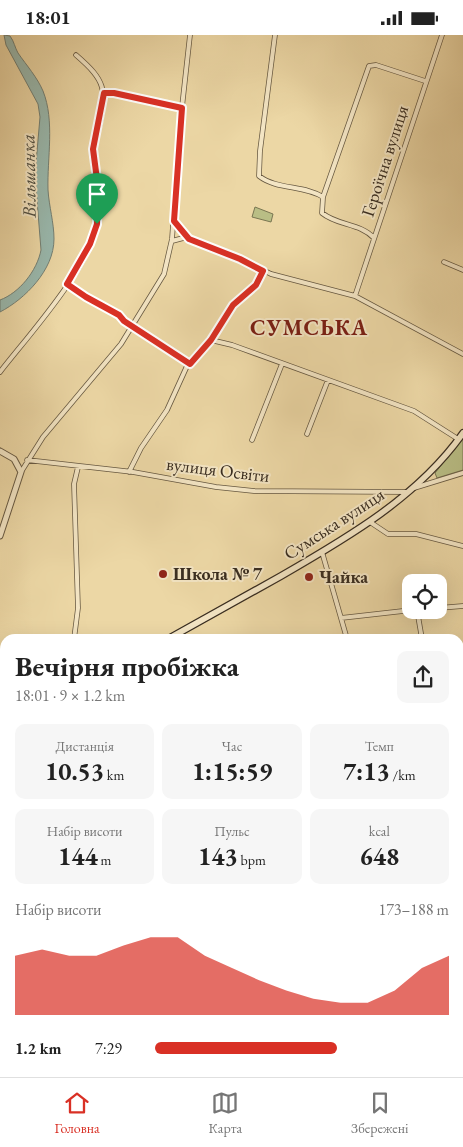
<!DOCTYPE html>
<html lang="uk">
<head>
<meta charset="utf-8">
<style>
  :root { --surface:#fff; --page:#f6f6f6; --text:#222; --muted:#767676; --line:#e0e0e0; --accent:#d93025 }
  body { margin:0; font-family:"EB Garamond",serif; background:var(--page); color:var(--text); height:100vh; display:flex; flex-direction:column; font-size:19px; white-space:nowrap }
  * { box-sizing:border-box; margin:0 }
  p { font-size:16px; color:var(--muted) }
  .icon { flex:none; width:28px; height:28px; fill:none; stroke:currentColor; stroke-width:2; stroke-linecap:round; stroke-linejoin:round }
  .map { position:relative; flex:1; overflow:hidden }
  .drawer { position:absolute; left:0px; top:599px; width:464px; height:444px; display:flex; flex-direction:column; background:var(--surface); border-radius:15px 15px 0 0; box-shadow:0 5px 20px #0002 }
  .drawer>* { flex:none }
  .fabs { position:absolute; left:402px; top:539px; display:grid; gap:10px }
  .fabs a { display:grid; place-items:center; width:45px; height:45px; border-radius:10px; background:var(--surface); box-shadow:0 5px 20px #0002; font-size:25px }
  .pin { position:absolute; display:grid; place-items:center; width:42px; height:42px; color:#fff; margin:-51px -21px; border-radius:50% 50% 50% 0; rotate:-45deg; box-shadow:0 0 5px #0007 }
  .pin .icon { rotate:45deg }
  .round { display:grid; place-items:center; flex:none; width:52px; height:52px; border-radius:10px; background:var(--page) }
  .overview { display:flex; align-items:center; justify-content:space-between; height:85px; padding:0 15px }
  h1 { font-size:28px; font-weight:700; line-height:38px }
  .metrics { display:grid; grid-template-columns:repeat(3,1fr); gap:8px; height:85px; padding:5px 15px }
  .metrics div { display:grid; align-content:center; border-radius:10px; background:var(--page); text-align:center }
  .metrics b { font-size:25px; font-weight:700 }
  .metrics small { font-size:14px; font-weight:400 }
  .metrics p { font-size:14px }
  .chart { height:140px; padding:10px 15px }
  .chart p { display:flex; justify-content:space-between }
  .chart svg { width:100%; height:90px; margin-top:5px; fill:var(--accent); opacity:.7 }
  ul { padding:0 15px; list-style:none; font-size:16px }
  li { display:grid; grid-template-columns:80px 60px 1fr; align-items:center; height:38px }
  li i { height:12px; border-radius:6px; background:var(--accent) }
  .status { display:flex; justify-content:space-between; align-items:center; height:35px; padding:0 25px; background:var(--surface); direction:ltr }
  .status svg { height:14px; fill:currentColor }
  .tabs { display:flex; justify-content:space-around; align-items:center; height:70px; border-top:1px solid var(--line); background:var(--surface); font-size:14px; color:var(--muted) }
  .tabs a { display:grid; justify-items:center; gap:2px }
  .tabs .on { color:var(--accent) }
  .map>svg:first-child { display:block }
  .green { fill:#b9be85; stroke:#797652 }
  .water { fill:#99b8ad; stroke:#738075 }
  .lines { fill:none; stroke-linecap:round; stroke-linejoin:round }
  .minor-casing { stroke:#665841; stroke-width:5.5 }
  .tertiary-casing { stroke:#665841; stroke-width:7 }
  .secondary-casing { stroke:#392d20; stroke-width:8 }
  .minor { stroke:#f3e5c4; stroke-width:4 }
  .tertiary { stroke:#f3e5c4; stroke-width:5 }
  .secondary { stroke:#f3e5c4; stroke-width:5.5 }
  .route-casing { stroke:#fff; stroke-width:10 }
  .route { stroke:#d93025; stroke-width:6 }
  .poi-dot { fill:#8f2418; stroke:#f3e5c4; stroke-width:2 }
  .labels { text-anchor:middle; stroke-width:4; stroke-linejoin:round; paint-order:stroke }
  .street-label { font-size:18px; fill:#392d20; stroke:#f3e5c4 }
  .poi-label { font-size:18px; font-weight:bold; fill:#392d20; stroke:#f3e5c4; text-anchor:start }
  .water-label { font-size:19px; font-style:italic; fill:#515043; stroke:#f3e5c4 }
  .district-label { font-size:22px; font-weight:bold; letter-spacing:1px; fill:#7a1f14; stroke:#f3e5c4 }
</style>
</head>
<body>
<div class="status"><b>18:01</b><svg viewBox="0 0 49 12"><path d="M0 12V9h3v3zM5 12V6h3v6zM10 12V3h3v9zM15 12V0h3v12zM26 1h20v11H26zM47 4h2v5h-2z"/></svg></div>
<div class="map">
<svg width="463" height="1042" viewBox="0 0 463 1042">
  <rect width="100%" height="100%" fill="#ecd7a5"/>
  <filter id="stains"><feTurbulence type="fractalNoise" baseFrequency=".004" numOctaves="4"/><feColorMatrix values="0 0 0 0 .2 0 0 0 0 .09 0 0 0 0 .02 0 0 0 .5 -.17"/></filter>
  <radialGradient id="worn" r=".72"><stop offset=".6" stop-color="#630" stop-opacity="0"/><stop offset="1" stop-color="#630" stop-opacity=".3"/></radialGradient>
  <path class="green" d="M 255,172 L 273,179 L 271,187 L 252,182 Z
    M 463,403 L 463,435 L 437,443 L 435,438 Z"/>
  <path class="water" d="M 4,0 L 10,1 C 14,6 15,13 18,18 C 27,31 37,42 43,56 C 55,86 47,123 48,155 C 49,171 54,188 54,204 C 54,235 25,264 0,277 L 0,265 C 19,258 37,236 41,215 L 35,140 L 40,82 L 38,69 L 6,10 Z"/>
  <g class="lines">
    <defs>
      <path id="minor" d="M 275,0 L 260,116 L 259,141 C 277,155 304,150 323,162
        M 104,58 L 114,58 L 182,73
        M 174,186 L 189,204 L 240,224 L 271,239 L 355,261 L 463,319
        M 374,203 C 360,188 338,191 322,178 L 323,162 L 369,31 L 376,30 L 425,46
        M 172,206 L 187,202
        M 444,227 L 463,235
        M 67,249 L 86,262 L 119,280 L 124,286 L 190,329
        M 355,261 L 442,0
        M 211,305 L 232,310 L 414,376 L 458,404
        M 0,337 C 27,302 92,231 97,187 C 99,162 92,139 93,115 C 93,108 97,100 99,93 C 107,54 106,46 76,20
        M 307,399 L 328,345
        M 252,405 L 282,329
        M 27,425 L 133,437 L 216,452 L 254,456 L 406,457
        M 21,437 L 43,402 L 121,309 L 164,239 L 172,204 L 181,81 L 190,0
        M 129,437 L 141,413 L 167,375 L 187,331 L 211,305 L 233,270 L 255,250 L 263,235
        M 414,453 L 463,438
        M 370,487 L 388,499 L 416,499 L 463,511
        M 322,517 L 347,604
        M 439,573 L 463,571
        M 417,575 L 422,604
        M 341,583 L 412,575
        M 74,604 L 78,573 L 74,449 L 78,432
        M 459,641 L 463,641
        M 459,723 L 463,722
        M 459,797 L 463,796
        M 459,867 L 463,867
        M 0,922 L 5,922
        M 459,946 L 463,946
        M 459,993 L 463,993
        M 459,1036 L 463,1037
        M 223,1038 L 224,1042"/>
      <path id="tertiary" d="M 0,416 L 14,424 L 21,437 L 0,501
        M 0,640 L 5,643
        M 0,697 L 5,717"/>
      <path id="secondary" d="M 168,604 C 206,583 244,562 281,541 C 347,503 418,462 463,398
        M 0,737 L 5,733
        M 0,854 L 5,854
        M 274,1038 L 281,1042"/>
    </defs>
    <use href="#minor" class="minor-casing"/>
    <use href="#tertiary" class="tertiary-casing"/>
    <use href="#secondary" class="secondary-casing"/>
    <use href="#minor" class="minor"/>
    <use href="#tertiary" class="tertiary"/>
    <use href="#secondary" class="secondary"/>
  </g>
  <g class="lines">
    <defs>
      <path id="route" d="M 104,58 L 114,58 L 182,73 L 174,186 L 189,204 L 240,224 L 263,236 L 256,250 L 233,270 L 211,305 L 190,329 L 124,286 L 119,280 L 86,262 L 67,249 L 90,209 L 97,189 L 98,152 L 93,114 Z"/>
    </defs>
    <use href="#route" class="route-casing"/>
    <use href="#route" class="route"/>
  </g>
  <g class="poi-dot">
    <circle cx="163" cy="539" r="5"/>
    <circle cx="309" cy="542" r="5"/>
  </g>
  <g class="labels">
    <g class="street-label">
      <text transform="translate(385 126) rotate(-72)" y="6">Героїчна вулиця</text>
      <text transform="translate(218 435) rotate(7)" y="6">вулиця Освіти</text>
      <text transform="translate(334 489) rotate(-33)" y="6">Сумська вулиця</text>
    </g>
    <g class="poi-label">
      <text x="173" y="545">Школа № 7</text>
      <text x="319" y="548">Чайка</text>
    </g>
    <g class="water-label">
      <text transform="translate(28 141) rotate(-91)" y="7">Вільшанка</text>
    </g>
    <g class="district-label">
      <text x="309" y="300">СУМСЬКА</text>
    </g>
  </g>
  <rect width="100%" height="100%" filter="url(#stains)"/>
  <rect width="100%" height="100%" fill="url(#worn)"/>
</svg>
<div class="fabs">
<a><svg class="icon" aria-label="locate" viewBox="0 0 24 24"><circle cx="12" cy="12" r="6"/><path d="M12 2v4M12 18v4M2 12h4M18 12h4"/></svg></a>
</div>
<div class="pin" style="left:97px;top:189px;background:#1e9e55"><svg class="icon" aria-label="arrive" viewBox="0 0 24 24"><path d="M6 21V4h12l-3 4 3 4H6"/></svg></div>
<section class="drawer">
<div class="overview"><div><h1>Вечірня пробіжка</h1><p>18:01 · 9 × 1.2 km</p></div><a class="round"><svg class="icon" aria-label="share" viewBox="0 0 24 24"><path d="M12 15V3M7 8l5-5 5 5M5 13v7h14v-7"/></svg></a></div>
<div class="metrics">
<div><p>Дистанція</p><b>10.53<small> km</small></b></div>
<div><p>Час</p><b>1:15:59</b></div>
<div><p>Темп</p><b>7:13<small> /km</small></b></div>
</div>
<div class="metrics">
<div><p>Набір висоти</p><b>144<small> m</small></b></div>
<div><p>Пульс</p><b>143<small> bpm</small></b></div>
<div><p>kcal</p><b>648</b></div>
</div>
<div class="chart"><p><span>Набір висоти</span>173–188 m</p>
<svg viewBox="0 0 160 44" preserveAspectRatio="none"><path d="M0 44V15L10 12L20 15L30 15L40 10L50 6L60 6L70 15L80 21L90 27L100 32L110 36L120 38L130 38L140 32L150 21L160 15V44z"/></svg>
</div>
<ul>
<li><b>1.2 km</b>7:29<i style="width:62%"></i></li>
</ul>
</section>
</div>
<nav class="tabs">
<a class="on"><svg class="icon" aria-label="home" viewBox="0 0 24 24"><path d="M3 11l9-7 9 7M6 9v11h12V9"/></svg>Головна</a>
<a><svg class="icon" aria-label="map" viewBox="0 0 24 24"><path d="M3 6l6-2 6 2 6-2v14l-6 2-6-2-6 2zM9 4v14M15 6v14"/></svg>Карта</a>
<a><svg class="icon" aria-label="saved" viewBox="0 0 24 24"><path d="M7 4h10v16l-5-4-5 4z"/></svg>Збережені</a>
</nav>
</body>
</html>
